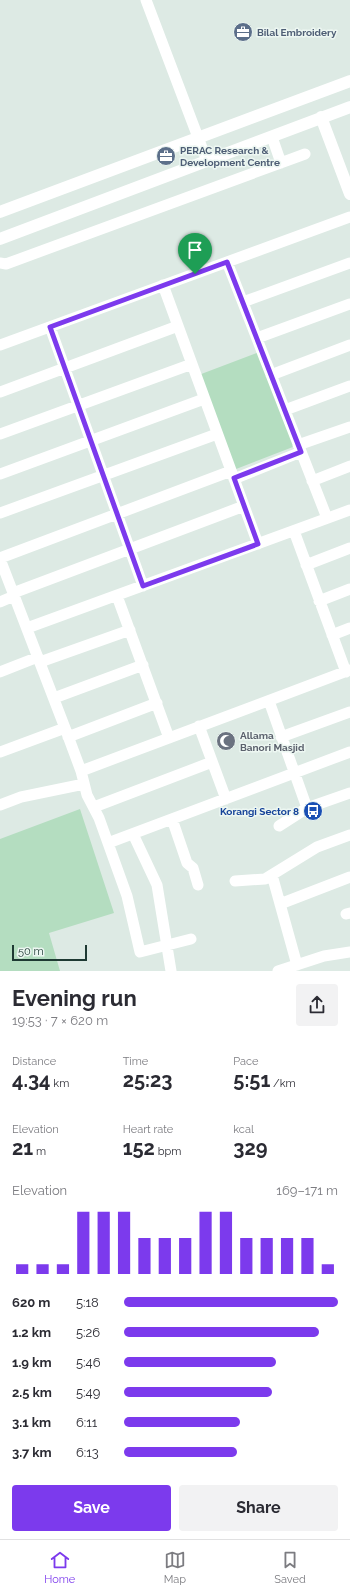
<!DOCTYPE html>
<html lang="en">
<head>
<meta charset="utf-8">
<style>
  :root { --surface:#fff; --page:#f2f2f3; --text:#2b2b33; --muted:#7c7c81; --line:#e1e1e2; --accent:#7c3aed }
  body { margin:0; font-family:Raleway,sans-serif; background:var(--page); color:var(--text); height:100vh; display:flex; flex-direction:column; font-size:15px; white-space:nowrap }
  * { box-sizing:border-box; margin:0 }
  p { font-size:13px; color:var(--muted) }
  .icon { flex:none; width:22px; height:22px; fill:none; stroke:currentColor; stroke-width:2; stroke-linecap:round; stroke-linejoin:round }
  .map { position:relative; height:971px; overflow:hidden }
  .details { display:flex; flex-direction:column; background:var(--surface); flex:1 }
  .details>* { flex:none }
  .scale { position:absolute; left:12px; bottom:10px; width:75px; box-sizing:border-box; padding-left:4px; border:2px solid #1e3a33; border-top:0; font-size:11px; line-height:14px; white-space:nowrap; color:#1e3a33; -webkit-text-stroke:3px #edf7f2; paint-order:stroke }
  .pin { position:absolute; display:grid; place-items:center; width:34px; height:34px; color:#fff; margin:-41px -17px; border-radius:50% 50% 50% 0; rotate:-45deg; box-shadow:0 0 4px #0007 }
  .pin .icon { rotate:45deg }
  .round { display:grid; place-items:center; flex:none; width:42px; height:42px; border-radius:4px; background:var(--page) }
  .summary { display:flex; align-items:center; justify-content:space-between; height:68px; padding:0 12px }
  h1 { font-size:22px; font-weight:700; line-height:30px }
  .figures { display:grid; grid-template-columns:repeat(3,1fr); gap:6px; height:68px; padding:4px 12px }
  .figures div { display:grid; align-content:center }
  .figures b { font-size:20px; font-weight:700 }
  .figures small { font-size:11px; font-weight:400 }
  .figures p { font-size:11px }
  .chart { height:112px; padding:8px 12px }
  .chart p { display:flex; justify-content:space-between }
  .chart svg { width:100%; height:72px; margin-top:4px; stroke:var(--accent); stroke-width:6 }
  .cta { display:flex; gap:8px; margin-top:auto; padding:8px 12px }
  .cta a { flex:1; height:46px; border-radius:4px; background:var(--accent); color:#fff; font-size:16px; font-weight:700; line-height:46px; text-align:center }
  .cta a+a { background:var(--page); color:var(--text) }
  ul { padding:0 12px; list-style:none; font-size:13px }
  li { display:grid; grid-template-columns:64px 48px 1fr; align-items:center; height:30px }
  li i { height:10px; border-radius:5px; background:var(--accent) }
  .dock { display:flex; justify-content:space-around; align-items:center; height:56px; border-top:1px solid var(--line); background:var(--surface); font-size:11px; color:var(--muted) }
  .dock a { display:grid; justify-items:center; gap:2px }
  .dock .selected { color:var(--accent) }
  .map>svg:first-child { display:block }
  .green { fill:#b4ddc0 }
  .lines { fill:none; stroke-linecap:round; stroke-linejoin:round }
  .minor { stroke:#fff; stroke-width:11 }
  .tertiary { stroke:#fff; stroke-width:12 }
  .route-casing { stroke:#fff; stroke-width:8 }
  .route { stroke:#7c3aed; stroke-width:5 }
  .labels { text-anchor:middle; stroke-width:3; stroke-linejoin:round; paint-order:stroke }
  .service-label { font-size:10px; font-weight:bold; fill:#4e5e75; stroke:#edf7f2; text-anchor:start }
  .worship-label { font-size:10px; font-weight:bold; fill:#5b616d; stroke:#edf7f2; text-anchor:start }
  .transit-label { font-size:10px; font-weight:bold; fill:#164399; stroke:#edf7f2; text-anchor:end }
</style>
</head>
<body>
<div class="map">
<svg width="350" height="971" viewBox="0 0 350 971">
  <rect width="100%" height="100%" fill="#ddeae4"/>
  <path class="green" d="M 262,351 L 298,445 L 231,471 L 196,376 Z
    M 80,809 L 114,913 L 49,933 L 60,971 L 0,971 L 0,839 Z"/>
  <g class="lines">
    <path class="minor" d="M 146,0 L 207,161
      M 272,137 L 281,163
      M 227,262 L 327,518
      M 0,263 L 6,264 L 305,154
      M 163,285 L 258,544
      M 243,302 L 350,263
      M 50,327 L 143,586
      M 257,338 L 350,304
      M 0,345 L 350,217
      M 271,375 L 350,345
      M 0,392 L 178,326
      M 285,410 L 350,386
      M 0,434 L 192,364
      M 298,445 L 350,427
      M 0,474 L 204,399
      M 234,479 L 301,452
      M 312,481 L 350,466
      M 0,513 L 217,434
      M 294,531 L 346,672
      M 0,558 L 231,471
      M 0,559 L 65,728 L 81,771 L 87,795 L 99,818 L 127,896 L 140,952 L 191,939
      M 306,565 L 350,548
      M 13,593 L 244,506
      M 117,596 L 169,738
      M 319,601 L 350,589
      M 0,602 L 14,596
      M 27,628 L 350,510
      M 332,635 L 350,628
      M 40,662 L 130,630
      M 0,672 L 38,657
      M 54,698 L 143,665
      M 269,701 L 307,808
      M 199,726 L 226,799
      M 68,737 L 157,703
      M 281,737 L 350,712
      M 0,752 L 65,728
      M 81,771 L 350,670
      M 0,805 L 21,797 L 84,784
      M 94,807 L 212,762
      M 172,819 L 187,863 L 193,868 L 198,885
      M 279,826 L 307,808 L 350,793
      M 133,834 L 157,885 L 171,971
      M 108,843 L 350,752
      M 272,875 L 297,965
      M 235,881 L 265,879 L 317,847 L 350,835
      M 280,904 L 350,877
      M 346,914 L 350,913
      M 278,971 L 324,956 L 350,952"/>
    <path class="tertiary" d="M 321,117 L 350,194
      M 0,212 L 350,81
      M 0,239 L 350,107"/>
  </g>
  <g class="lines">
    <defs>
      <path id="route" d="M 227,262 L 301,452 L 234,478 L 258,544 L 143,586 L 50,327 Z"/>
    </defs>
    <use href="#route" class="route-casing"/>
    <use href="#route" class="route"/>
  </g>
  <defs>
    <symbol id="office-disc" viewBox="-11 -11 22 22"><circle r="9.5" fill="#5c6f8a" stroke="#edf7f2"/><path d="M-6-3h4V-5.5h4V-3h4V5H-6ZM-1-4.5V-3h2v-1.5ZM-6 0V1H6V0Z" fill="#fff"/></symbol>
    <symbol id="mosque-disc" viewBox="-11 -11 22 22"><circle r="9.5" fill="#6b7280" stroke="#edf7f2"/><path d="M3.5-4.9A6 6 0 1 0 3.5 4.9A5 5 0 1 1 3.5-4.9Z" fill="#fff"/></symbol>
    <symbol id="bus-disc" viewBox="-11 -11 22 22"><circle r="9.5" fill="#1a4fb4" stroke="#edf7f2"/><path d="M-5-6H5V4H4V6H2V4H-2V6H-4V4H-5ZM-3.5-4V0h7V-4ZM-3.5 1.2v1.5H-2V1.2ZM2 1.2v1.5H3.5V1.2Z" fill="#fff"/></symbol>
  </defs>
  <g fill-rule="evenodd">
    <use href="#office-disc" x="232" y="21" width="22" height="22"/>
    <use href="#office-disc" x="155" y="145" width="22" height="22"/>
    <use href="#mosque-disc" x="215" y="730" width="22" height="22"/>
    <use href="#bus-disc" x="302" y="800" width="22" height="22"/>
  </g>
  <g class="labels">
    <g class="service-label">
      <text x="257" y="36">Bilal Embroidery</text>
      <text x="180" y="154">PERAC Research &amp;<tspan x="180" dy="12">Development Centre</tspan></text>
    </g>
    <g class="worship-label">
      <text x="240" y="739">Allama<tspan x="240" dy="12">Banori Masjid</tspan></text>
    </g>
    <g class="transit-label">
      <text x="299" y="815">Korangi Sector 8</text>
    </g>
  </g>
</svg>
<div class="scale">50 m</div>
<div class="pin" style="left:195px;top:274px;background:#1e9e55"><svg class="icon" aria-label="arrive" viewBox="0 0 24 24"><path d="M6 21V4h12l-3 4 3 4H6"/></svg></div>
</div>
<section class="details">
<div class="summary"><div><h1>Evening run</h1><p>19:53 · 7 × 620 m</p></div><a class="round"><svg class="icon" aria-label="share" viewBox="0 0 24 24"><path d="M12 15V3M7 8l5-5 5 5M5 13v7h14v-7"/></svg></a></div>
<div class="figures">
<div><p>Distance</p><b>4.34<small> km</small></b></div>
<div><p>Time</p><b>25:23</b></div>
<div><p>Pace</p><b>5:51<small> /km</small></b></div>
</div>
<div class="figures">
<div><p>Elevation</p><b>21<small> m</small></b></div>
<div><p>Heart rate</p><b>152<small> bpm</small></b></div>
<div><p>kcal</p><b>329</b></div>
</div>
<div class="chart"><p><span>Elevation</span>169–171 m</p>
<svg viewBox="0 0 160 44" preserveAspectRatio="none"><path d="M5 44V38M15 44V38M25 44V38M35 44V6M45 44V6M55 44V6M65 44V22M75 44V22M85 44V22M95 44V6M105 44V6M115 44V22M125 44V22M135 44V22M145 44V22M155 44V38"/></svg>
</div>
<ul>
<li><b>620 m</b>5:18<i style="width:100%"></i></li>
<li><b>1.2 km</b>5:26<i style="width:91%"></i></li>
<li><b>1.9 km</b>5:46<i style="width:71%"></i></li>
<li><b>2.5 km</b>5:49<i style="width:69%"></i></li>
<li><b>3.1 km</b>6:11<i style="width:54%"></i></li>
<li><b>3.7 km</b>6:13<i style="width:53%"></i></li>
</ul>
<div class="cta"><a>Save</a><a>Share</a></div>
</section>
<nav class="dock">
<a class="selected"><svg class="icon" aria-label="home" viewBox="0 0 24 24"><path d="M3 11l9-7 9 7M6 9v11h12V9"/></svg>Home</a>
<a><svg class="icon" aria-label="map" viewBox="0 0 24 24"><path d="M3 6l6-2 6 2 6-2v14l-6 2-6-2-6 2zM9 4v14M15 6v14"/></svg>Map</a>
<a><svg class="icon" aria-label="saved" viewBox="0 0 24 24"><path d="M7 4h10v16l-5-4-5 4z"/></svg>Saved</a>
</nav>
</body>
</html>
